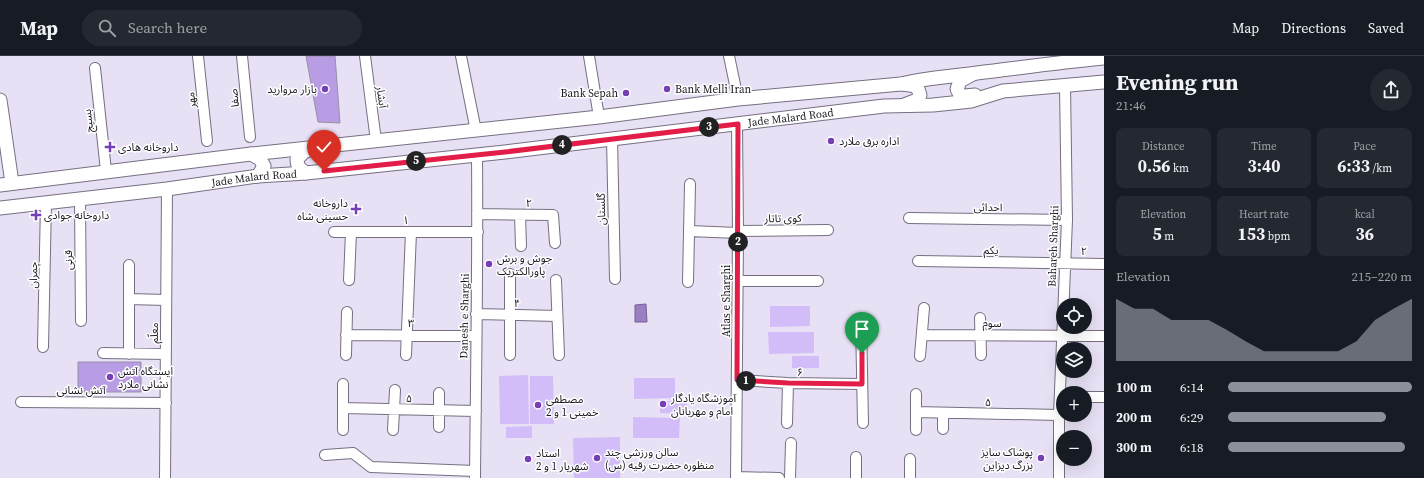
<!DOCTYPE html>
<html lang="en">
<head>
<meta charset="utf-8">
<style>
  :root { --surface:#171b24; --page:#242831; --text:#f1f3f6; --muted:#9ea1a6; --line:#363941; --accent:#8c9099 }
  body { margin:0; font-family:"Source Serif 4","Noto Sans Arabic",serif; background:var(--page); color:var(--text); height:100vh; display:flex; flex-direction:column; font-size:15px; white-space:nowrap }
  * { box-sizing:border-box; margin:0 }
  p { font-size:13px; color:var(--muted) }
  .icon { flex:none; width:22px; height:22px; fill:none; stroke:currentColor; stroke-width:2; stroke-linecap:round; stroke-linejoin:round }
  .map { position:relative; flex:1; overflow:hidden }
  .drawer { display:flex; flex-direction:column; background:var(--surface); width:320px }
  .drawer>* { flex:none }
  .fabs { position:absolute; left:1056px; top:242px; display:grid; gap:8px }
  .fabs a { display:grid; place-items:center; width:36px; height:36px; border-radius:50%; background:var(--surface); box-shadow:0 4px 16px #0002; font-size:20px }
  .pin { position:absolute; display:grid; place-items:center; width:34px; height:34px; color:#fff; margin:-41px -17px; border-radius:50% 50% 50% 0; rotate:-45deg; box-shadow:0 0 4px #0007 }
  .pin .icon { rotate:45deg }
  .km { position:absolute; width:20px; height:20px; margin:-10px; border-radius:50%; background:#222; color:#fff; font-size:11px; line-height:20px; text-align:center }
  .round { display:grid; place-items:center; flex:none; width:42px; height:42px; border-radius:21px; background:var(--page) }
  .overview { display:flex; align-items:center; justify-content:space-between; height:68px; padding:0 12px }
  h1 { font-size:22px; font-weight:700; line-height:30px }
  .stats { display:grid; grid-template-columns:repeat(3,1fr); gap:6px; height:68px; padding:4px 12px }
  .stats div { display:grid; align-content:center; border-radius:8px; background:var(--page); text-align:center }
  .stats b { font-size:17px; font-weight:700 }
  .stats small { font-size:11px; font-weight:400 }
  .stats p { font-size:11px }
  .chart { height:112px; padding:8px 12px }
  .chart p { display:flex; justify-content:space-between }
  .chart svg { width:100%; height:72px; margin-top:4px; fill:var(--accent); opacity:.7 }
  ul { padding:0 12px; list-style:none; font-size:13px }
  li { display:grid; grid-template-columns:64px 48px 1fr; align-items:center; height:30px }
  li i { height:10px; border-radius:5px; background:var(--accent) }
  header { display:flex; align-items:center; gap:24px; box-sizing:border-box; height:56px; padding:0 20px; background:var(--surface); border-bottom:1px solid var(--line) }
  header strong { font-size:19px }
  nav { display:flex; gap:22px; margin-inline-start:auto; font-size:14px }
  .search { width:280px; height:36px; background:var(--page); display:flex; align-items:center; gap:10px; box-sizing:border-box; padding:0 14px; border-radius:22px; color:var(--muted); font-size:15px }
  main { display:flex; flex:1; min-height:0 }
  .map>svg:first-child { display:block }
  .green { fill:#d3bdf8 }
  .water { fill:#9b7fc3; stroke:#746092 }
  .building { fill:#b99de4; stroke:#9790a3 }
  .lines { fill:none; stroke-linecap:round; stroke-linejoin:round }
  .minor-casing { stroke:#766f81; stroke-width:12 }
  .major-casing { stroke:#766f81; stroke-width:15 }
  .minor { stroke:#fff; stroke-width:10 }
  .major { stroke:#fff; stroke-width:13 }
  .route-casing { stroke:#fff; stroke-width:8 }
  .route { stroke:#e11d48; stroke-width:5 }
  .poi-dot { fill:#773fb5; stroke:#fff; stroke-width:1.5 }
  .labels { text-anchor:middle; stroke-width:3; stroke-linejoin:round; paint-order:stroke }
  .poi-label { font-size:11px; fill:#1a171e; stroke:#fff; text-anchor:start }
  .street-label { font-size:11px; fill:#1a171e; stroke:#fff }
</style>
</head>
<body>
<header>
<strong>Map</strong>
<div class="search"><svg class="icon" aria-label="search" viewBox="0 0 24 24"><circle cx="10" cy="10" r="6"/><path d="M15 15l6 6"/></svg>Search here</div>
<nav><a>Map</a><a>Directions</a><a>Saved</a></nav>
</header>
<main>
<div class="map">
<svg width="1104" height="422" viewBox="0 0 1104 422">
  <rect width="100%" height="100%" fill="#e8e0f5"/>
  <path class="green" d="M 770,250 L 810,250 L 810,270 L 770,271 Z
    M 768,276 L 814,276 L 814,297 L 769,298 Z
    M 792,300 L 819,300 L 819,312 L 792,312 Z
    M 528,319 L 529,368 L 500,368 L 499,320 Z
    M 530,320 L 553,320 L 554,368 L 530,368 Z
    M 634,322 L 675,322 L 675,342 L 634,343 Z
    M 660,345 L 687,345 L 687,358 L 660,357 Z
    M 633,361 L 680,362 L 679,382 L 633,382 Z
    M 532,370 L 532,382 L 506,382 L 506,371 Z
    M 620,381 L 620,422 L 574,422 L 573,382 Z"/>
  <path class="water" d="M 646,248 L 647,266 L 635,266 L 635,249 Z"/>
  <path class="building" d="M 306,0 L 335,0 L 340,67 L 318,66 Z
    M 78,306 L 141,306 L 141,336 L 78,336 Z"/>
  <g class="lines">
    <defs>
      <path id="minor" d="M 198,0 L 207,85
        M 242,0 L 250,81
        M 365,0 L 376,85
        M 461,0 L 476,75
        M 589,0 L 599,61
        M 729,0 L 738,43
        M 95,12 L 106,115
        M 612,83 L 615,223
        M 80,143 L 81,265
        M 477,158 L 553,159 L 555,187
        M 520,159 L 521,190
        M 909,162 L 1067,164
        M 689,175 L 738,177
        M 738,175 L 828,174
        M 334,176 L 478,176
        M 918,205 L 1104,208
        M 349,224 L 351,176
        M 556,224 L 559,299
        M 738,225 L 818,225
        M 688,226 L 690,128
        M 129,243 L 166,244
        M 476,258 L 557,260
        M 980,262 L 981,299
        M 861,265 L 863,367
        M 346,279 L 476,280
        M 922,279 L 1104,280
        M 43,291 L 46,147
        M 103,297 L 166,298
        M 129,298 L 129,209
        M 346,299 L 347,256
        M 406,299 L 411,176
        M 510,299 L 510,218
        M 920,300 L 924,252
        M 737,324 L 788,327 L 862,328
        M 343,328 L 343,374
        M 1085,341 L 1104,341
        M 21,346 L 166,347
        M 343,352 L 476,355
        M 916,356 L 1059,359
        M 943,357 L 943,373
        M 787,367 L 788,327
        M 439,371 L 439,337
        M 393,374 L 395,334
        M 916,374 L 916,338
        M 325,399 L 353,397 L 371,411 L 475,415
        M 736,421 L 779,422
        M 165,422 L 167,133
        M 475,422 C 476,314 478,207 477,99
        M 736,422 L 738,177 L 737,68
        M 790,422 L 791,387
        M 856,422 L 856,401
        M 910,422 L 910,403
        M 1059,422 L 1059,359 L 1067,164 L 1065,30"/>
      <g id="major">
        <path d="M 973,18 L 960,25 L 957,33 L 960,39 L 965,40 L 975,39"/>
        <path d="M 902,28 L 917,30 L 920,39 L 917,44 L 904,49"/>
        <path d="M 0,44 L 12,127"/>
        <path d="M 251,98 L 260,103 L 264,110 L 258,120"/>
        <path d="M 306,117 C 300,113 297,111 297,103 L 304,96 L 311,93"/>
        <path d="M 0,129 L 251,98 L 599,61 L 738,43 L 901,28 C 928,21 950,21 977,17 C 1019,12 1061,6 1104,2"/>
        <path id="s1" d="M 0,152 L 167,133 L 258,120 L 306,117 L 505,96 L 884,50 L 933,49 L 962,46 L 971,45 L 1003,35 L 1104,26"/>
      </g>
    </defs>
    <use href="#minor" class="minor-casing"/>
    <use href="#major" class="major-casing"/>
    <use href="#minor" class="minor"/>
    <use href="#major" class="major"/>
  </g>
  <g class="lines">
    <defs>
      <path id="route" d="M 324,115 L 505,96 L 738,68 L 737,324 L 788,327 L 862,328 L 862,297"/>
    </defs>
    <use href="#route" class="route-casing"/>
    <use href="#route" class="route"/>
  </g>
  <g class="poi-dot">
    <circle cx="325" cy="33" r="4"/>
    <circle cx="667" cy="33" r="4"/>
    <circle cx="626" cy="37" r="4"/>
    <circle cx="831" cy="85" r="4"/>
    <path d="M108 85h4v4h4v4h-4v4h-4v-4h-4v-4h4z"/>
    <path d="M354 147h4v4h4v4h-4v4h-4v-4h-4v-4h4z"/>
    <path d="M34 153h4v4h4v4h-4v4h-4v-4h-4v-4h4z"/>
    <circle cx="489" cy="208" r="4"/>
    <circle cx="110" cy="321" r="4"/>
    <circle cx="663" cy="348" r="4"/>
    <circle cx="538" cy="349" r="4"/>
    <circle cx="597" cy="402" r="4"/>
    <circle cx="1041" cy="402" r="4"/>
    <circle cx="528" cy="403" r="4"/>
  </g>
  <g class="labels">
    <g class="poi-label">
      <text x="317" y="37" text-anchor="end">بازار مروارید</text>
      <text x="675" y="37">Bank Melli Iran</text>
      <text x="618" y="41" text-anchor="end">Bank Sepah</text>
      <text x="839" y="89">اداره برق ملارد</text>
      <text x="118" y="95">داروخانه هادی</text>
      <text x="348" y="151" text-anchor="end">داروخانه<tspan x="348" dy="13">حسینی شاه</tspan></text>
      <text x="44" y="163">داروخانه جوادی</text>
      <text x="497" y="206">جوش و برش<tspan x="497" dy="13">پاورالکتریک</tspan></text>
      <text x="118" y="319">ایستگاه آتش<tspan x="118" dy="13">نشانی ملارد</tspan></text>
      <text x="671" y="346">آموزشگاه یادگار<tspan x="671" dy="13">امام و مهربانان</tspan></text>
      <text x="546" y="347">مصطفی<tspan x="546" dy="13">خمینی 1 و 2</tspan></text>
      <text x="605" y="400">سالن ورزشی چند<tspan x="605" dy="13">منظوره حضرت رقیه (س)</tspan></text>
      <text x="1033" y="400" text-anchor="end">پوشاک سایز<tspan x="1033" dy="13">بزرگ دیزاین</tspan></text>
      <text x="536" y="401">استاد<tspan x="536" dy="13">شهریار 1 و 2</tspan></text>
    </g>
    <g class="street-label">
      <text transform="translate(382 41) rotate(82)" y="4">آبشار</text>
      <text transform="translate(234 42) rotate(-96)" y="4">صفا</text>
      <text transform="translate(191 44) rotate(-96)" y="4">مهر</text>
      <text dy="4" stroke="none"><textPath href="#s1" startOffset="796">Jade Malard Road</textPath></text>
      <text transform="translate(88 65) rotate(-96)" y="4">بسیج</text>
      <text dy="4" stroke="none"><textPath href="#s1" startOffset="256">Jade Malard Road</textPath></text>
      <text transform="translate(529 147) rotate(1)" y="4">۲</text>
      <text transform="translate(988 151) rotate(1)" y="4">احداثی</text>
      <text transform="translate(601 153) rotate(-91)" y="4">گلستان</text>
      <text transform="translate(783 162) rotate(-1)" y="4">کوی تاتار</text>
      <text x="406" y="168">۱</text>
      <text transform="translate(1053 190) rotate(-88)" y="4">Bahareh Sharghi</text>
      <text transform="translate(991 194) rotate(1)" y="4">یکم</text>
      <text transform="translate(1084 195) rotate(1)" y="4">۲</text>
      <text transform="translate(68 204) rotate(-90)" y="4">قرنی</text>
      <text transform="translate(33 219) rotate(-89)" y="4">چمران</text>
      <text transform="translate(726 245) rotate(-90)" y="4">Atlas e Sharghi</text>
      <text transform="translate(517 247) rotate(1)" y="4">۴</text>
      <text transform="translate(464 260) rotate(-89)" y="4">Danesh e Sharghi</text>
      <text transform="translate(411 267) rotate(1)" y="4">۳</text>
      <text x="992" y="271">سوم</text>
      <text transform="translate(154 277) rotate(-90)" y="4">معلّم</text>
      <text transform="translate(800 316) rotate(1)" y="4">۶</text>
      <text x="81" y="338">آتش نشانی</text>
      <text transform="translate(409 342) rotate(2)" y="4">۵</text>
      <text transform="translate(988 346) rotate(1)" y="4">۵</text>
    </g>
  </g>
</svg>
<div class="fabs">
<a><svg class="icon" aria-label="locate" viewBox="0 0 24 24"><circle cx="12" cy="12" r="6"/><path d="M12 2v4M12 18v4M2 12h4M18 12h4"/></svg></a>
<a><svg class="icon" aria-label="layers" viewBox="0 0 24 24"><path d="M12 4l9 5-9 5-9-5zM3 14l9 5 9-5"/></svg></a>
<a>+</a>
<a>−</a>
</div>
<div class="pin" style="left:862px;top:297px;background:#1e9e55"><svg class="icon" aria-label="arrive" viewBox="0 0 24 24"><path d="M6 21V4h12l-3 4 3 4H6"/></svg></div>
<div class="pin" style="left:324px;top:115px;background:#d93025"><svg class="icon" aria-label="check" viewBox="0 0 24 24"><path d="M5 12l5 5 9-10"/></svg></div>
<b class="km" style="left:746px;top:325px">1</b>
<b class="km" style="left:738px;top:186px">2</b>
<b class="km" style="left:709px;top:71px">3</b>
<b class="km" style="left:562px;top:89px">4</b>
<b class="km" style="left:416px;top:105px">5</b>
</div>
<section class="drawer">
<div class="overview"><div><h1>Evening run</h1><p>21:46</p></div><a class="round"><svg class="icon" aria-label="share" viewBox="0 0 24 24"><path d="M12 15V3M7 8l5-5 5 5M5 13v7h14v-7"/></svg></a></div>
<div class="stats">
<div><p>Distance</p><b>0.56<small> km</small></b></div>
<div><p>Time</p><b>3:40</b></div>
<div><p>Pace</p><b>6:33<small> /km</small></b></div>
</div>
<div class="stats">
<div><p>Elevation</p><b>5<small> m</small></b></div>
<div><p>Heart rate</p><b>153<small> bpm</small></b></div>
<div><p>kcal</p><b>36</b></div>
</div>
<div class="chart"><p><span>Elevation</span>215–220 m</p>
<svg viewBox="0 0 160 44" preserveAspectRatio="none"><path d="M0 44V6L10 12L20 12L30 19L40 19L50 19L60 25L70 32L80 38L90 38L100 38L110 38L120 38L130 32L140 19L150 12L160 6V44z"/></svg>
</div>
<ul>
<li><b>100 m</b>6:14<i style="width:100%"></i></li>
<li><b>200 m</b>6:29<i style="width:86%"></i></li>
<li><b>300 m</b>6:18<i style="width:96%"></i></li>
</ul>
</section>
</main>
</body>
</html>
